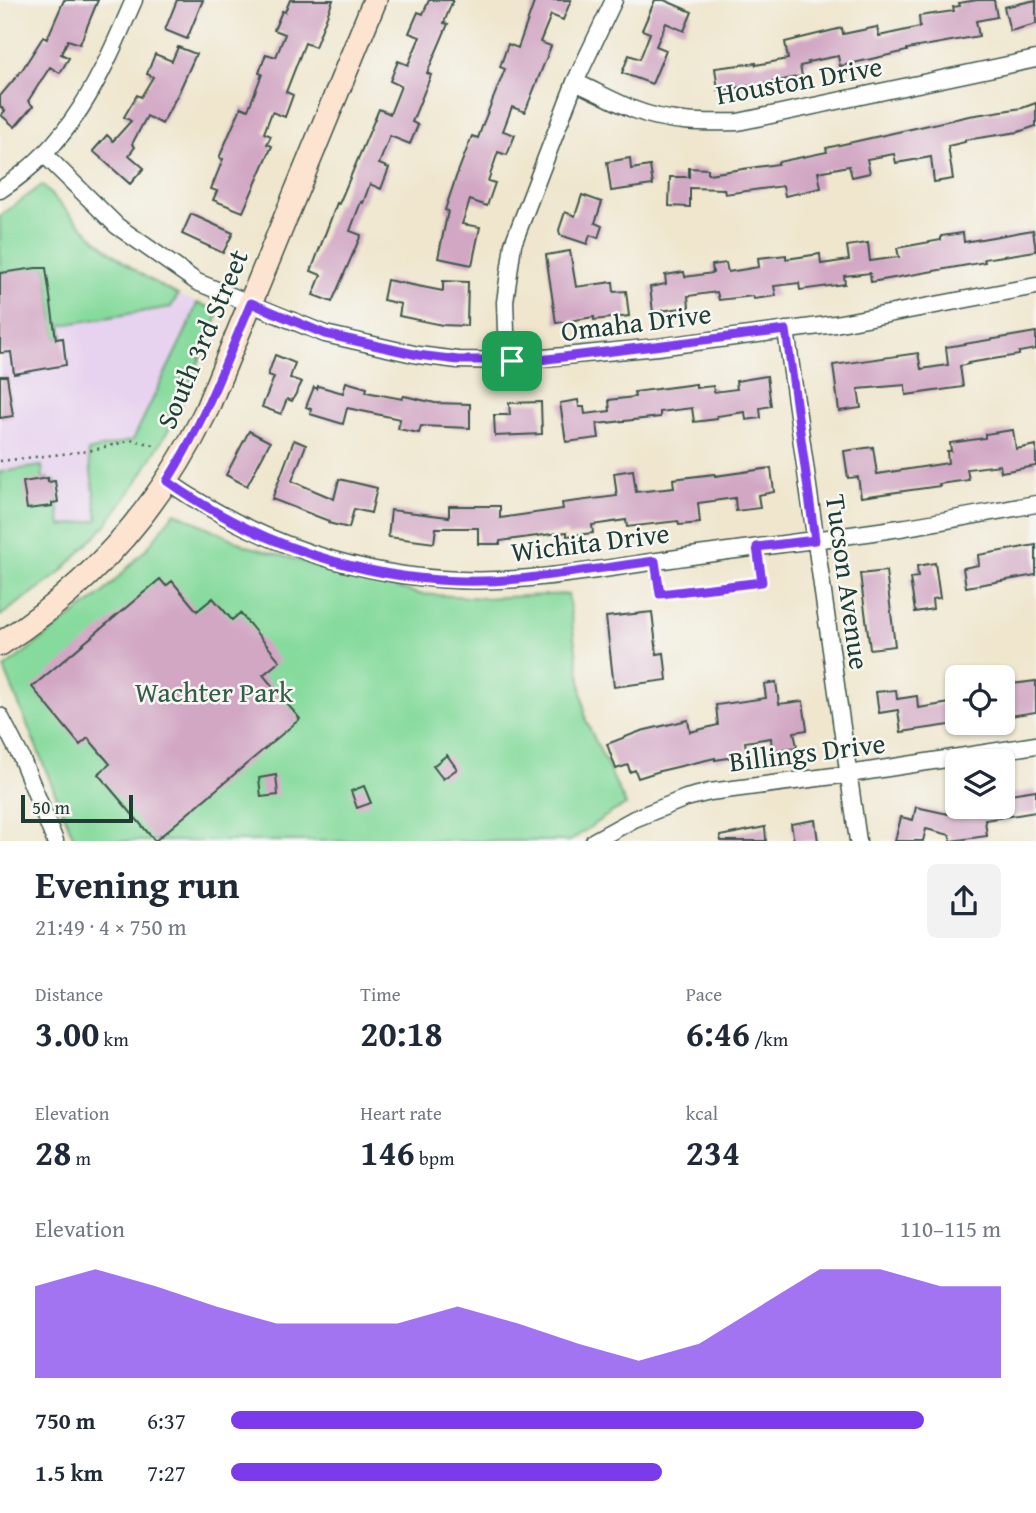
<!DOCTYPE html>
<html lang="en">
<head>
<meta charset="utf-8">
<style>
  :root { --surface:#fff; --page:#f2f2f3; --text:#1f2937; --muted:#747a83; --accent:#7c3aed }
  body { margin:0; font-family:"Gentium Book Plus",serif; background:var(--page); color:var(--text); height:100vh; display:flex; flex-direction:column; font-size:26px; white-space:nowrap }
  * { box-sizing:border-box; margin:0 }
  p { font-size:23px; color:var(--muted) }
  .icon { flex:none; width:38px; height:38px; fill:none; stroke:currentColor; stroke-width:2; stroke-linecap:round; stroke-linejoin:round }
  .map { position:relative; height:841px; overflow:hidden }
  .panel { display:flex; flex-direction:column; background:var(--surface); flex:1 }
  .panel>* { flex:none }
  .buttons { position:absolute; left:945px; top:665px; display:grid; gap:14px }
  .buttons a { display:grid; place-items:center; width:70px; height:70px; border-radius:10px; background:var(--surface); box-shadow:0 2px 5px #0004; font-size:35px }
  .scale { position:absolute; left:21px; bottom:18px; width:112px; box-sizing:border-box; padding-left:7px; border:4px solid #1f3d34; border-top:0; font-size:19px; line-height:24px; white-space:nowrap; color:#1f3d34; -webkit-text-stroke:5px #f6f6f2; paint-order:stroke }
  .pin { position:absolute; display:grid; place-items:center; width:60px; height:60px; color:#fff; margin:-30px; border-radius:14px; box-shadow:0 4px 10px #0006 }
  .round { display:grid; place-items:center; flex:none; width:74px; height:74px; border-radius:10px; background:var(--page) }
  .overview { display:flex; align-items:center; justify-content:space-between; height:119px; padding:0 35px }
  h1 { font-size:38px; font-weight:700; line-height:52px }
  .stats { display:grid; grid-template-columns:repeat(3,1fr); gap:10px; height:119px; padding:7px 35px }
  .stats div { display:grid; align-content:center }
  .stats b { font-size:35px; font-weight:700 }
  .stats small { font-size:19px; font-weight:400 }
  .stats p { font-size:19px }
  .chart { height:196px; padding:14px 35px }
  .chart p { display:flex; justify-content:space-between }
  .chart svg { width:100%; height:126px; margin-top:7px; fill:var(--accent); opacity:.7 }
  ul { padding:0 35px; list-style:none; font-size:23px }
  li { display:grid; grid-template-columns:112px 84px 1fr; align-items:center; height:52px }
  li i { height:18px; border-radius:9px; background:var(--accent) }
  .map>svg:first-child { display:block }
  .built { fill:#e7d2ef }
  .green { fill:#85da9c; stroke:#528c68; stroke-width:2 }
  .building { fill:#d2a7c4 }
  .lines { fill:none; stroke-linecap:round; stroke-linejoin:round }
  .lane-casing { stroke:#3e564b; stroke-width:11 }
  .street-casing { stroke:#3e564b; stroke-width:19 }
  .secondary-casing { stroke:#3e564b; stroke-width:26 }
  .path { stroke:#3e564b; stroke-width:2.5; stroke-dasharray:2 5; stroke-linecap:butt }
  .lane { stroke:#fff; stroke-width:8 }
  .street { stroke:#fff; stroke-width:16 }
  .secondary { stroke:#fde4d0; stroke-width:23 }
  .route-casing { stroke:#fff; stroke-width:14 }
  .route { stroke:#7c3aed; stroke-width:9 }
  .labels { text-anchor:middle; stroke-width:5; stroke-linejoin:round; paint-order:stroke }
  .street-label { font-size:28px; fill:#1f3d34; stroke:#f6f6f2 }
  .park-label { font-size:28px; fill:#335c49; stroke:#f6f6f2 }
</style>
</head>
<body>
<div class="map">
<svg width="1036" height="841" viewBox="0 0 1036 841">
  <rect width="100%" height="100%" fill="#f6f6f2"/>
  <filter id="ink" filterUnits="userSpaceOnUse"><feTurbulence type="fractalNoise" baseFrequency=".0143" numOctaves="2"/><feDisplacementMap in="SourceGraphic" scale="14" xChannelSelector="R" yChannelSelector="G"/><feConvolveMatrix kernelMatrix="1 2 1 2 8 2 1 2 1" color-interpolation-filters="sRGB"/></filter>
  <filter id="wash" filterUnits="userSpaceOnUse"><feTurbulence type="fractalNoise" baseFrequency=".00686" numOctaves="4" result="noise"/><feDisplacementMap in="SourceGraphic" scale="28" xChannelSelector="R" yChannelSelector="G"/><feGaussianBlur stdDeviation="1.57" result="paint"/><feColorMatrix in="noise" values="0 0 0 0 0 0 0 0 0 0 0 0 0 0 0 0 0 1.4 0 .05"/><feComposite in="paint" operator="in"/></filter>
  <g filter="url(#wash)">
    <rect width="100%" height="100%" fill="#efe6cd"/>
    <path class="built" d="M 42,185 L 86,232 L 134,272 L 178,295 L 220,311 L 175,419 L 137,482 L 104,527 L 59,574 L 0,616 L 0,216 Z"/>
    <path class="green" d="M 42,185 C 85,231 121,267 178,295 L 171,307 L 61,325 L 63,338 L 56,339 L 46,268 L 1,273 L 0,267 L 0,216 Z
      M 197,303 L 220,311 L 175,419 L 137,482 L 104,527 L 59,574 L 0,616 L 0,472 L 42,466 L 43,479 L 48,478 L 49,482 L 55,481 L 61,526 L 98,520 L 88,451 L 133,440 L 190,322 Z
      M 175,512 L 247,546 L 419,594 L 484,598 L 568,594 L 586,721 L 626,805 L 612,812 L 570,841 L 75,841 L 4,668 L 103,593 L 147,548 Z"/>
    <g id="blocks">
      <path class="building" d="M 64,0 L 98,0 L 80,44 L 68,40 L 61,54 L 69,58 L 60,73 L 50,67 L 28,101 L 33,106 L 15,127 L 1,115 L 5,111 L 0,106 L 0,96 L 22,70 L 43,37 L 47,39 Z
        M 177,0 L 203,0 L 187,39 L 165,30 Z
        M 290,0 L 333,0 L 315,47 L 305,43 L 286,92 L 293,95 L 285,117 L 272,112 L 264,133 L 271,136 L 267,144 L 272,146 L 243,212 L 213,200 L 217,191 L 211,189 L 223,159 L 219,158 L 241,107 L 248,110 L 262,74 L 259,73 L 266,54 L 276,57 L 285,34 L 274,30 L 282,11 L 285,12 Z
        M 429,0 L 453,0 L 444,23 L 448,24 L 427,73 L 431,75 L 412,122 L 418,125 L 410,144 L 390,136 L 379,164 L 389,168 L 381,189 L 370,184 L 363,203 L 361,202 L 350,231 L 361,235 L 332,302 L 313,295 L 321,275 L 311,271 L 337,203 L 339,204 L 379,109 L 390,114 L 401,86 L 390,81 L 398,61 L 408,65 L 420,37 L 409,33 L 418,12 L 423,14 Z
        M 535,0 L 571,0 L 563,20 L 551,15 L 540,42 L 551,46 L 525,112 L 512,107 L 503,131 L 515,135 L 507,155 L 498,152 L 488,181 L 495,183 L 487,206 L 470,200 L 462,224 L 480,227 L 472,265 L 438,258 L 448,211 L 445,210 L 456,177 L 472,136 L 478,138 L 483,124 L 505,69 L 500,67 L 508,44 L 518,48 Z
        M 655,0 L 664,0 L 692,12 L 684,31 L 666,23 L 656,46 L 666,50 L 652,84 L 622,73 L 629,55 L 640,59 L 650,33 L 642,30 Z
        M 977,0 L 994,0 L 997,17 L 976,21 L 979,36 L 907,49 L 907,51 L 840,66 L 838,56 L 808,62 L 809,64 L 800,66 L 802,76 L 759,85 L 718,90 L 715,68 L 756,63 L 756,65 L 788,59 L 785,42 L 842,28 L 843,34 L 877,27 L 879,36 L 920,27 L 919,16 L 954,11 L 953,7 L 960,6 L 959,3 Z
        M 1036,0 L 1036,24 L 1010,31 L 1004,7 Z
        M 178,47 L 196,54 L 179,92 L 162,124 L 147,116 L 132,144 L 135,147 L 129,155 L 144,168 L 130,184 L 93,151 L 107,135 L 113,141 L 131,121 L 124,117 L 137,95 L 141,97 L 153,77 L 147,74 L 155,54 L 172,61 Z
        M 1036,103 L 1036,126 L 1018,132 L 965,140 L 965,142 L 948,146 L 953,179 L 934,182 L 931,157 L 896,163 L 894,154 L 867,159 L 870,173 L 852,177 L 849,166 L 818,172 L 821,188 L 785,196 L 783,186 L 725,194 L 724,189 L 690,188 L 690,207 L 669,206 L 670,177 L 689,177 L 689,168 L 708,169 L 708,174 L 778,164 L 778,162 L 827,152 L 826,148 L 969,116 L 1022,108 Z
        M 630,158 L 631,169 L 650,166 L 653,185 L 611,191 L 607,162 Z
        M 582,195 L 602,202 L 595,223 L 602,226 L 598,238 L 590,235 L 587,244 L 560,235 L 559,230 L 565,212 L 575,216 Z
        M 191,214 L 233,233 L 223,253 L 182,234 Z
        M 1033,230 L 1036,251 L 984,259 L 985,262 L 871,282 L 870,273 L 844,276 L 845,284 L 800,290 L 799,283 L 774,286 L 776,296 L 754,299 L 753,296 L 719,300 L 717,292 L 688,296 L 689,307 L 653,312 L 650,287 L 666,284 L 665,275 L 684,272 L 685,277 L 713,273 L 712,265 L 726,263 L 728,272 L 759,267 L 758,258 L 786,255 L 786,259 L 820,254 L 821,264 L 849,260 L 847,246 L 868,243 L 870,261 L 899,257 L 897,248 L 941,240 L 941,236 L 963,233 L 964,242 Z
        M 570,251 L 576,287 L 613,282 L 614,292 L 626,291 L 629,316 L 594,320 L 594,317 L 556,323 L 546,255 Z
        M 36,268 L 46,268 L 56,339 L 63,338 L 66,365 L 14,374 L 11,352 L 0,353 L 0,273 Z
        M 387,280 L 443,291 L 443,281 L 468,282 L 467,326 L 442,325 L 399,316 L 401,304 L 383,300 Z
        M 1036,332 L 1036,349 L 1019,352 L 1019,355 L 968,363 L 969,364 L 960,366 L 963,387 L 906,395 L 905,385 L 858,389 L 861,408 L 839,411 L 833,365 L 918,353 L 921,369 L 948,365 L 946,347 Z
        M 275,355 L 295,363 L 290,378 L 302,382 L 292,401 L 287,399 L 281,414 L 262,407 L 274,377 L 268,375 Z
        M 0,376 L 7,376 L 13,416 L 0,418 Z
        M 767,376 L 771,406 L 760,408 L 761,418 L 746,420 L 745,412 L 717,416 L 717,419 L 694,422 L 692,408 L 660,412 L 660,417 L 597,424 L 599,438 L 566,442 L 560,403 L 578,400 L 579,407 L 584,407 L 585,414 L 610,411 L 609,400 L 635,397 L 634,392 L 696,384 L 696,388 L 713,386 L 714,392 L 737,389 L 736,381 Z
        M 346,382 L 367,388 L 366,392 L 402,399 L 404,396 L 435,403 L 470,404 L 470,428 L 421,426 L 419,433 L 398,429 L 400,419 L 347,408 L 343,424 L 310,414 L 311,409 L 306,407 L 314,387 L 317,389 L 318,386 L 343,393 Z
        M 541,402 L 542,434 L 495,436 L 494,415 L 510,415 L 509,403 Z
        M 1013,430 L 1016,449 L 1036,445 L 1036,466 L 1001,472 L 1000,465 L 967,469 L 969,480 L 939,484 L 940,486 L 861,497 L 858,477 L 848,478 L 844,451 L 873,447 L 877,474 L 948,463 L 947,451 L 951,451 L 950,443 L 985,438 L 985,434 Z
        M 249,431 L 270,442 L 247,486 L 226,475 Z
        M 294,440 L 306,445 L 292,481 L 334,499 L 339,479 L 377,488 L 371,513 L 354,509 L 349,528 L 328,523 L 329,521 L 272,499 Z
        M 771,468 L 774,492 L 758,495 L 760,508 L 736,511 L 735,498 L 698,503 L 700,523 L 679,525 L 678,521 L 627,527 L 626,520 L 592,525 L 593,533 L 567,536 L 567,532 L 500,541 L 500,544 L 478,544 L 478,528 L 436,528 L 434,543 L 388,537 L 391,510 L 449,517 L 449,506 L 500,506 L 500,518 L 563,509 L 562,503 L 617,496 L 614,473 L 633,470 L 636,492 L 674,488 L 673,479 L 715,474 L 715,476 Z
        M 48,478 L 48,482 L 55,481 L 58,502 L 52,503 L 52,506 L 27,509 L 23,482 Z
        M 1036,545 L 1036,575 L 966,587 L 963,568 L 979,565 L 978,555 Z
        M 935,563 L 940,598 L 932,599 L 933,609 L 915,612 L 910,578 L 918,577 L 917,566 Z
        M 886,571 L 895,646 L 870,649 L 860,574 Z
        M 160,579 L 166,586 L 172,581 L 197,611 L 213,598 L 232,620 L 240,613 L 280,661 L 263,675 L 300,719 L 155,841 L 98,774 L 110,764 L 88,738 L 80,745 L 32,687 Z
        M 652,612 L 657,654 L 664,653 L 667,680 L 614,687 L 606,617 Z
        M 1036,681 L 1036,712 L 1003,717 L 1003,685 Z
        M 776,682 L 779,704 L 803,701 L 807,730 L 794,732 L 797,747 L 772,751 L 771,738 L 745,742 L 747,755 L 715,760 L 715,758 L 660,771 L 638,778 L 635,770 L 630,772 L 628,765 L 616,769 L 607,744 L 641,731 L 688,720 L 690,732 L 718,725 L 716,705 L 766,698 L 764,684 Z
        M 896,690 L 897,699 L 917,696 L 918,708 L 957,702 L 957,724 L 901,732 L 898,710 L 879,713 L 876,692 Z
        M 447,755 L 457,769 L 443,779 L 433,766 Z
        M 276,775 L 278,795 L 261,797 L 259,778 Z
        M 364,786 L 371,803 L 357,808 L 351,791 Z
        M 1036,790 L 1036,812 L 985,820 L 987,836 L 951,841 L 950,835 L 926,829 L 923,841 L 895,841 L 901,817 L 913,820 L 916,807 L 948,814 L 947,807 L 965,807 L 965,810 L 1003,807 L 1003,795 Z
        M 815,820 L 818,841 L 794,841 L 791,824 Z
        M 765,827 L 766,841 L 721,841 L 720,836 Z"/>
    </g>
  </g>
  <g filter="url(#ink)">
    <use href="#blocks" fill-opacity="0" stroke="#3e564b" stroke-width="2"/>
    <g class="lines">
      <defs>
        <path id="lane" d="M 655,561 L 660,594 L 762,582 L 757,547"/>
        <path id="street" d="M 575,82 C 595,91 615,102 635,110 C 668,123 704,123 738,122 L 1036,59
          M 45,155 L 117,226 L 197,282 L 325,334 L 418,355 L 458,360 L 512,361 L 658,347 L 835,324 L 1036,286
          M 0,190 C 73,143 101,76 134,0
          M 786,330 L 858,841
          M 512,361 L 506,331 L 505,302 L 513,244 L 575,82 L 614,0
          M 167,481 C 269,552 392,588 517,579 C 580,575 643,562 706,554 C 771,545 836,538 900,528 C 946,521 991,512 1036,504
          M 0,716 L 21,757 L 55,841
          M 594,841 L 634,819 L 686,798 L 710,792 L 849,774 L 1036,745"/>
        <path id="secondary" d="M 0,644 C 90,586 160,507 206,411 L 375,0"/>
      </defs>
      <use href="#lane" class="lane-casing"/>
      <use href="#street" class="street-casing"/>
      <use href="#secondary" class="secondary-casing"/>
      <path class="path" d="M 0,461 L 88,451 L 133,440 L 158,446"/>
      <use href="#lane" class="lane"/>
      <use href="#street" class="street"/>
      <use href="#secondary" class="secondary"/>
    </g>
  </g>
  <g class="lines" filter="url(#ink)">
    <defs>
      <path id="route" d="M 251,303 L 325,334 L 418,355 L 458,360 L 539,360 L 786,330 L 815,540 L 757,547 L 762,582 L 660,594 L 655,561 C 610,567 564,574 518,579 C 395,591 267,552 167,481 C 203,425 225,363 251,303 Z"/>
    </defs>
    <use href="#route" class="route-casing"/>
    <use href="#route" class="route"/>
  </g>
  <g class="labels">
    <g class="street-label">
      <text transform="translate(799 80) rotate(-10)" y="10">Houston Drive</text>
      <text transform="translate(636 322) rotate(-7)" y="10">Omaha Drive</text>
      <text transform="translate(202 339) rotate(-67)" y="10">South 3rd Street</text>
      <text transform="translate(590 542) rotate(-7)" y="10">Wichita Drive</text>
      <text transform="translate(848 582) rotate(82)" y="10">Tucson Avenue</text>
      <text transform="translate(807 752) rotate(-7)" y="10">Billings Drive</text>
    </g>
    <g class="park-label">
      <text x="214" y="702">Wachter Park</text>
    </g>
  </g>
</svg>
<div class="buttons">
<a><svg class="icon" aria-label="locate" viewBox="0 0 24 24"><circle cx="12" cy="12" r="6"/><path d="M12 2v4M12 18v4M2 12h4M18 12h4"/></svg></a>
<a><svg class="icon" aria-label="layers" viewBox="0 0 24 24"><path d="M12 4l9 5-9 5-9-5zM3 14l9 5 9-5"/></svg></a>
</div>
<div class="scale">50 m</div>
<div class="pin" style="left:512px;top:361px;background:#1e9e55"><svg class="icon" aria-label="arrive" viewBox="0 0 24 24"><path d="M6 21V4h12l-3 4 3 4H6"/></svg></div>
</div>
<section class="panel">
<div class="overview"><div><h1>Evening run</h1><p>21:49 · 4 × 750 m</p></div><a class="round"><svg class="icon" aria-label="share" viewBox="0 0 24 24"><path d="M12 15V3M7 8l5-5 5 5M5 13v7h14v-7"/></svg></a></div>
<div class="stats">
<div><p>Distance</p><b>3.00<small> km</small></b></div>
<div><p>Time</p><b>20:18</b></div>
<div><p>Pace</p><b>6:46<small> /km</small></b></div>
</div>
<div class="stats">
<div><p>Elevation</p><b>28<small> m</small></b></div>
<div><p>Heart rate</p><b>146<small> bpm</small></b></div>
<div><p>kcal</p><b>234</b></div>
</div>
<div class="chart"><p><span>Elevation</span>110–115 m</p>
<svg viewBox="0 0 160 44" preserveAspectRatio="none"><path d="M0 44V12L10 6L20 12L30 19L40 25L50 25L60 25L70 19L80 25L90 32L100 38L110 32L120 19L130 6L140 6L150 12L160 12V44z"/></svg>
</div>
<ul>
<li><b>750 m</b>6:37<i style="width:90%"></i></li>
<li><b>1.5 km</b>7:27<i style="width:56%"></i></li>
</ul>
</section>
</body>
</html>
